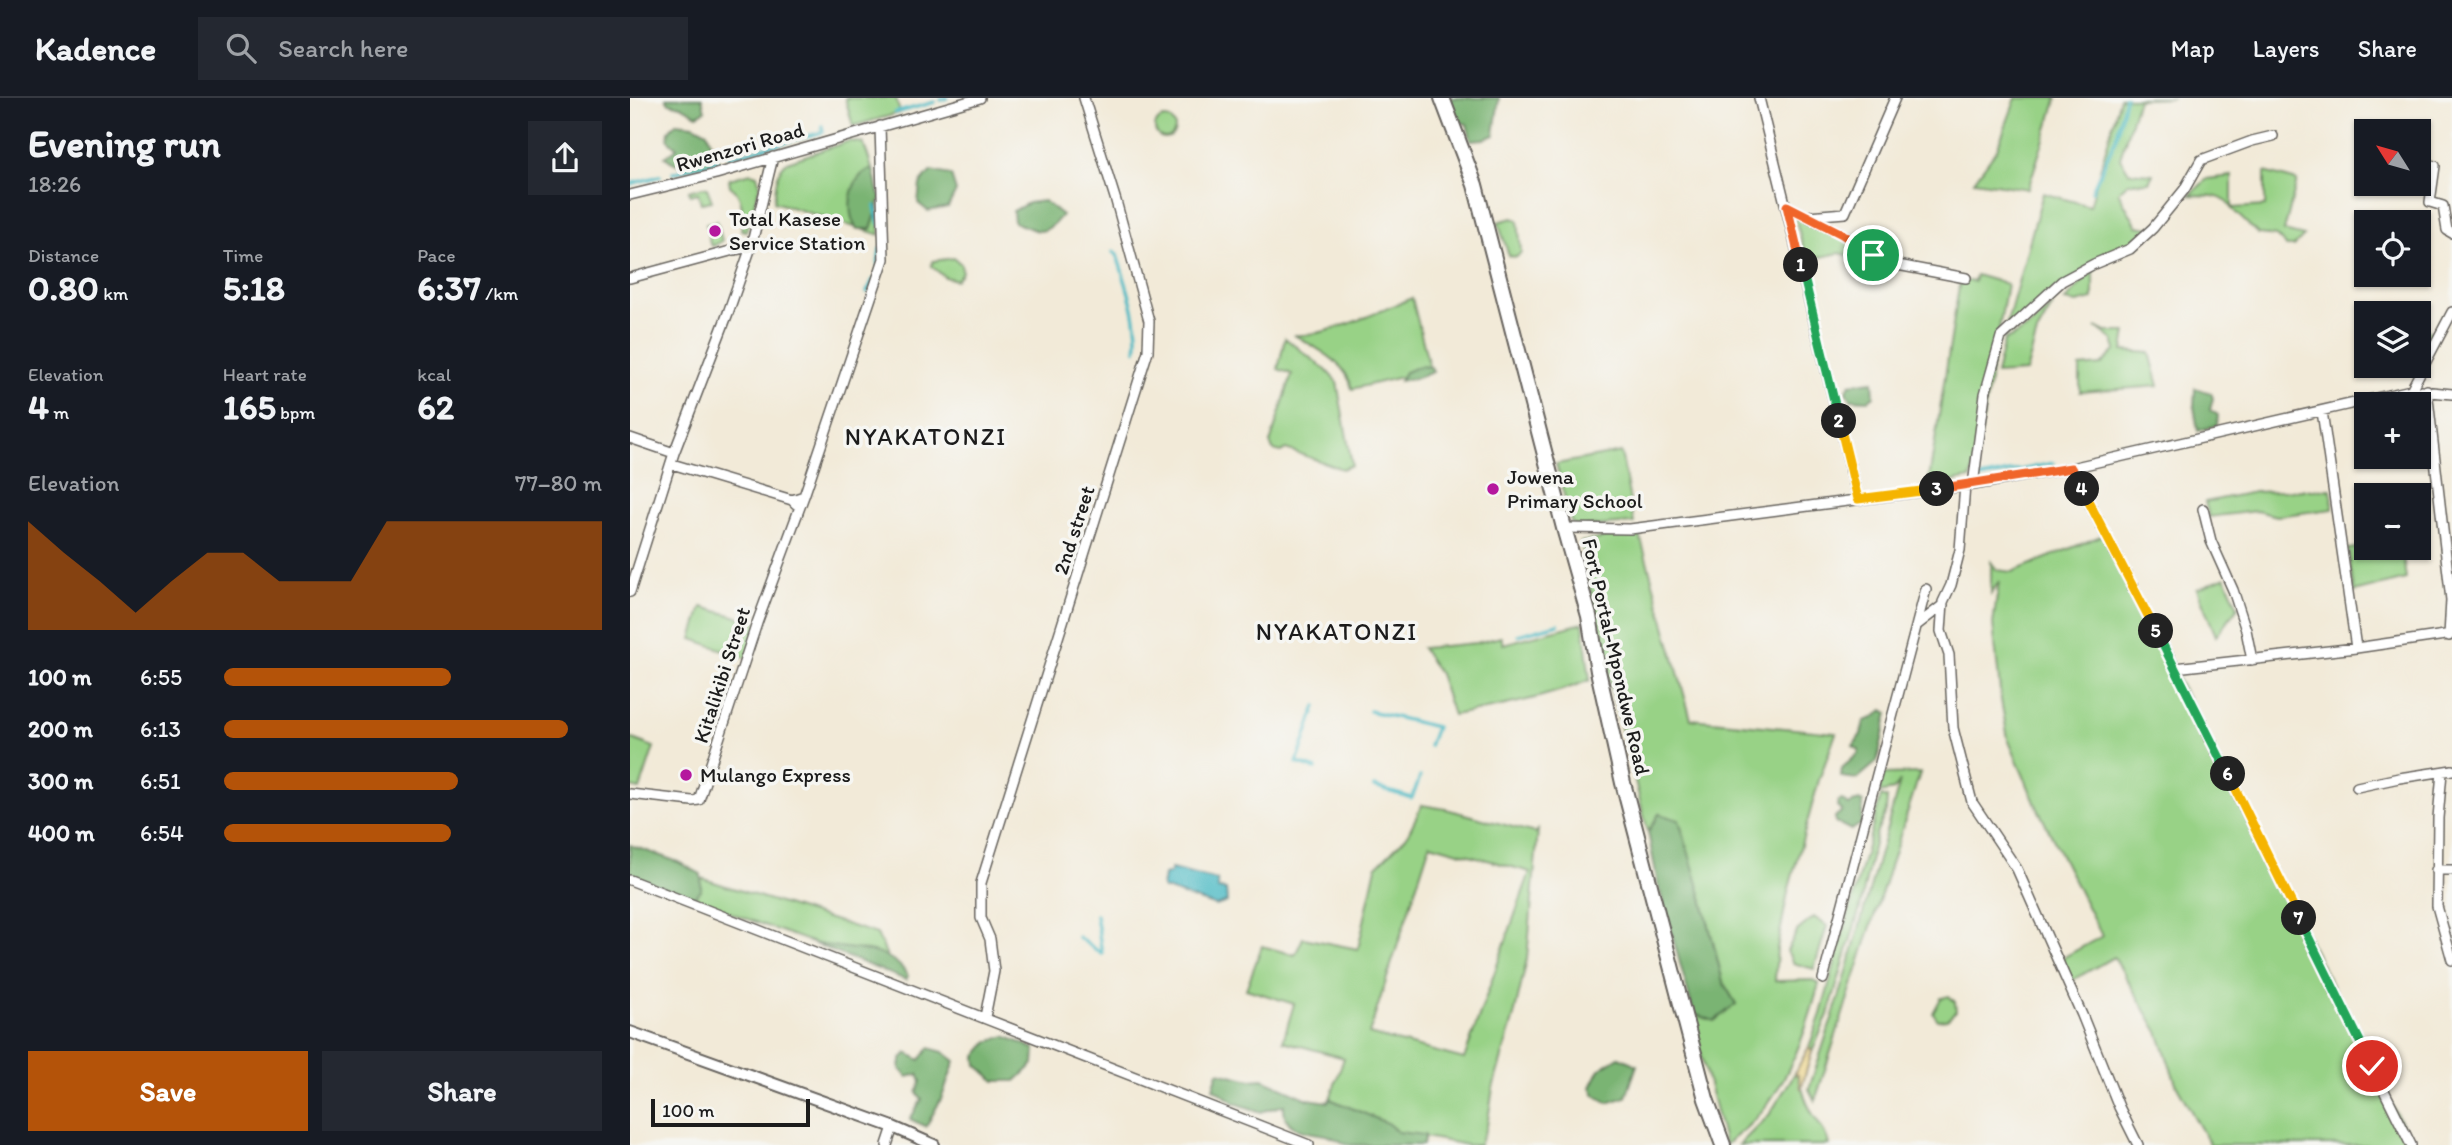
<!DOCTYPE html>
<html lang="en">
<head>
<meta charset="utf-8">
<style>
  :root { --surface:#171b24; --page:#242831; --text:#f1f3f6; --muted:#9ea1a6; --line:#363941; --accent:#b45309 }
  body { margin:0; font-family:Itim,sans-serif; background:var(--page); color:var(--text); height:100vh; display:flex; flex-direction:column; font-size:26px; white-space:nowrap }
  * { box-sizing:border-box; margin:0 }
  p { font-size:23px; color:var(--muted) }
  .icon { flex:none; width:38px; height:38px; fill:none; stroke:currentColor; stroke-width:2; stroke-linecap:round; stroke-linejoin:round }
  .map { position:relative; flex:1; overflow:hidden }
  .side { display:flex; flex-direction:column; background:var(--surface); width:630px }
  .side>* { flex:none }
  .needle { width:46px; rotate:307deg }
  .fabs { position:absolute; left:1724px; top:21px; display:grid; gap:14px }
  .fabs a { display:grid; place-items:center; width:77px; height:77px; border-radius:0px; background:var(--surface); box-shadow:0 2px 5px #0004; font-size:35px }
  .scale { position:absolute; left:21px; bottom:18px; width:159px; box-sizing:border-box; padding-left:7px; border:4px solid #1c1c1c; border-top:0; font-size:19px; line-height:24px; white-space:nowrap; color:#1c1c1c; -webkit-text-stroke:5px #f6f6f2; paint-order:stroke }
  .pin { position:absolute; display:grid; place-items:center; width:60px; height:60px; color:#fff; margin:-30px; border:4px solid #fff; border-radius:50%; box-shadow:0 2px 7px #0007 }
  .km { position:absolute; width:35px; height:35px; margin:-18px; border-radius:50%; background:#222; color:#fff; font-size:19px; line-height:35px; text-align:center }
  .round { display:grid; place-items:center; flex:none; width:74px; height:74px; border-radius:0px; background:var(--page) }
  .overview { display:flex; align-items:center; justify-content:space-between; height:119px; padding:0 28px }
  h1 { font-size:38px; font-weight:800; line-height:52px }
  .stats { display:grid; grid-template-columns:repeat(3,1fr); gap:10px; height:119px; padding:7px 28px }
  .stats div { display:grid; align-content:center }
  .stats b { font-size:35px; font-weight:800 }
  .stats small { font-size:19px; font-weight:400 }
  .stats p { font-size:19px }
  .chart { height:196px; padding:14px 28px }
  .chart p { display:flex; justify-content:space-between }
  .chart svg { width:100%; height:126px; margin-top:7px; fill:var(--accent); opacity:.7 }
  .cta { display:flex; gap:14px; margin-top:auto; padding:14px 28px }
  .cta a { flex:1; height:80px; border-radius:0px; background:var(--accent); color:#fff; font-size:28px; font-weight:800; line-height:80px; text-align:center }
  .cta a+a { background:var(--page); color:var(--text) }
  ul { padding:0 28px; list-style:none; font-size:23px }
  li { display:grid; grid-template-columns:112px 84px 1fr; align-items:center; height:52px }
  li i { height:18px; border-radius:9px; background:var(--accent) }
  header { display:flex; align-items:center; gap:42px; box-sizing:border-box; height:98px; padding:0 35px; background:var(--surface); border-bottom:2px solid var(--line) }
  header strong { font-size:33px }
  nav { display:flex; gap:38px; margin-inline-start:auto; font-size:24px }
  .search { width:490px; height:63px; background:var(--page); display:flex; align-items:center; gap:18px; box-sizing:border-box; padding:0 24px; border-radius:0px; color:var(--muted); font-size:26px }
  main { display:flex; flex:1; min-height:0 }
  .map>svg:first-child { display:block }
  .green { fill:#98d286; stroke:#5a7751; stroke-width:2; fill-rule:evenodd }
  .forest { fill:#7ab473; stroke:#4b6848; stroke-width:2 }
  .sand { fill:#eeda9e; stroke:#857b5d; stroke-width:2 }
  .water { fill:#4cbac4; stroke:#346b70; stroke-width:2 }
  .lines { fill:none; stroke-linecap:round; stroke-linejoin:round }
  .stream { stroke:#4cbac4; stroke-width:3.5 }
  .minor-casing { stroke:#67645e; stroke-width:12 }
  .tertiary-casing { stroke:#67645e; stroke-width:14 }
  .trunk-casing { stroke:#67645e; stroke-width:18 }
  .minor { stroke:#fff; stroke-width:9 }
  .tertiary { stroke:#fff; stroke-width:10 }
  .trunk { stroke:#fff; stroke-width:14 }
  .split-1-casing { stroke:#fff; stroke-width:14 }
  .split-2-casing { stroke:#fff; stroke-width:14 }
  .split-3-casing { stroke:#fff; stroke-width:14 }
  .split-4-casing { stroke:#fff; stroke-width:14 }
  .split-5-casing { stroke:#fff; stroke-width:14 }
  .split-6-casing { stroke:#fff; stroke-width:14 }
  .split-7-casing { stroke:#fff; stroke-width:14 }
  .split-8-casing { stroke:#fff; stroke-width:14 }
  .split-1 { stroke:#f0652b; stroke-width:9 }
  .split-2 { stroke:#22a559; stroke-width:9 }
  .split-3 { stroke:#f5b400; stroke-width:9 }
  .split-4 { stroke:#f0652b; stroke-width:9 }
  .split-5 { stroke:#f5b400; stroke-width:9 }
  .split-6 { stroke:#22a559; stroke-width:9 }
  .split-7 { stroke:#f5b400; stroke-width:9 }
  .split-8 { stroke:#22a559; stroke-width:9 }
  .poi-dot { fill:#b5179e; stroke:#f6f6f2; stroke-width:2.5 }
  .labels { text-anchor:middle; stroke-width:7; stroke-linejoin:round; paint-order:stroke }
  .street-label { font-size:21px; fill:#1c1c1c; stroke:#f6f6f2 }
  .poi-label { font-size:21px; fill:#1c1c1c; stroke:#f6f6f2; text-anchor:start }
  .quarter-label { font-size:24px; letter-spacing:2px; fill:#1c1c1c; stroke:#f6f6f2 }
</style>
</head>
<body>
<header>
<strong>Kadence</strong>
<div class="search"><svg class="icon" aria-label="search" viewBox="0 0 24 24"><circle cx="10" cy="10" r="6"/><path d="M15 15l6 6"/></svg>Search here</div>
<nav><a>Map</a><a>Layers</a><a>Share</a></nav>
</header>
<main>
<section class="side">
<div class="overview"><div><h1>Evening run</h1><p>18:26</p></div><a class="round"><svg class="icon" aria-label="share" viewBox="0 0 24 24"><path d="M12 15V3M7 8l5-5 5 5M5 13v7h14v-7"/></svg></a></div>
<div class="stats">
<div><p>Distance</p><b>0.80<small> km</small></b></div>
<div><p>Time</p><b>5:18</b></div>
<div><p>Pace</p><b>6:37<small> /km</small></b></div>
</div>
<div class="stats">
<div><p>Elevation</p><b>4<small> m</small></b></div>
<div><p>Heart rate</p><b>165<small> bpm</small></b></div>
<div><p>kcal</p><b>62</b></div>
</div>
<div class="chart"><p><span>Elevation</span>77–80 m</p>
<svg viewBox="0 0 160 44" preserveAspectRatio="none"><path d="M0 44V6L10 17L20 27L30 38L40 27L50 17L60 17L70 27L80 27L90 27L100 6L110 6L120 6L130 6L140 6L150 6L160 6V44z"/></svg>
</div>
<ul>
<li><b>100 m</b>6:55<i style="width:60%"></i></li>
<li><b>200 m</b>6:13<i style="width:91%"></i></li>
<li><b>300 m</b>6:51<i style="width:62%"></i></li>
<li><b>400 m</b>6:54<i style="width:60%"></i></li>
</ul>
<div class="cta"><a>Save</a><a>Share</a></div>
</section>
<div class="map">
<svg width="1822" height="1047" viewBox="0 0 1822 1047">
  <rect width="100%" height="100%" fill="#f6f6f2"/>
  <filter id="ink" filterUnits="userSpaceOnUse"><feTurbulence type="fractalNoise" baseFrequency=".0143" numOctaves="2"/><feDisplacementMap in="SourceGraphic" scale="14" xChannelSelector="R" yChannelSelector="G"/><feConvolveMatrix kernelMatrix="1 2 1 2 8 2 1 2 1" color-interpolation-filters="sRGB"/></filter>
  <filter id="wash" filterUnits="userSpaceOnUse"><feTurbulence type="fractalNoise" baseFrequency=".00686" numOctaves="4" result="noise"/><feDisplacementMap in="SourceGraphic" scale="28" xChannelSelector="R" yChannelSelector="G"/><feGaussianBlur stdDeviation="1.57" result="paint"/><feColorMatrix in="noise" values="0 0 0 0 0 0 0 0 0 0 0 0 0 0 0 0 0 1.4 0 .05"/><feComposite in="paint" operator="in"/></filter>
  <g filter="url(#wash)">
    <rect width="100%" height="100%" fill="#f2ead8"/>
    <path class="green" d="M 215,0 L 266,0 L 270,15 L 223,28 Z
      M 1386,0 L 1427,0 L 1398,91 L 1344,83 L 1367,51 Z
      M 1490,0 L 1543,0 L 1508,1 L 1490,60 L 1499,74 L 1523,76 L 1519,84 L 1498,85 L 1488,94 L 1507,128 L 1520,130 L 1497,149 L 1463,164 L 1396,226 L 1373,239 L 1413,95 L 1460,108 Z
      M525 30a10 10 0 1 1 20 0a10 10 0 1 1-20 0Z
      M 219,43 L 233,45 C 246,75 250,105 250,137 L 144,104 C 146,90 145,74 157,64 Z
      M 1635,74 L 1667,83 L 1654,133 L 1674,138 L 1664,148 L 1656,148 L 1646,138 L 1628,136 L 1601,110 C 1593,95 1576,98 1560,97 L 1577,81 L 1602,78 L 1602,110 L 1635,108 Z
      M 121,75 L 127,77 L 130,87 L 116,133 L 111,132 C 114,117 113,96 100,88 L 99,81 Z
      M 73,89 L 77,90 L 82,103 L 71,105 L 68,95 L 60,97 L 59,93 Z
      M 1164,116 L 1213,139 L 1249,165 L 1209,155 L 1177,162 Z
      M 882,120 L 888,122 L 891,154 L 887,159 L 879,158 L 868,124 Z
      M 87,123 L 92,143 L 83,148 L 80,146 L 76,125 Z
      M 324,160 L 331,166 L 332,174 L 326,182 L 315,179 L 301,168 L 303,163 Z
      M 1468,167 L 1463,174 L 1463,201 L 1447,205 L 1435,203 Z
      M 1346,177 L 1377,186 L 1347,355 L 1341,380 L 1298,388 L 1330,182 L 1344,184 Z
      M 782,200 L 800,272 L 722,291 C 717,264 686,250 664,237 C 694,240 752,212 782,200 Z
      M 1423,207 L 1407,235 L 1396,274 L 1366,276 L 1374,243 L 1398,230 Z
      M 1788,225 L 1806,238 L 1798,254 L 1789,252 Z
      M 1466,229 L 1476,234 L 1496,234 L 1493,253 L 1520,255 L 1529,288 L 1450,294 L 1450,269 L 1471,267 L 1486,252 L 1483,242 Z
      M 655,240 L 695,271 L 707,284 L 722,367 L 712,371 L 656,351 L 651,354 L 643,352 L 640,345 L 662,276 L 648,271 Z
      M 991,354 L 1004,425 L 948,429 L 941,424 L 926,366 Z
      M 1701,391 L 1703,411 L 1647,418 L 1626,413 L 1579,419 L 1575,404 L 1624,394 Z
      M 1009,434 L 1061,621 L 1206,635 L 1189,682 L 1158,794 L 1147,851 L 1145,883 L 1183,882 L 1189,886 C 1176,934 1159,985 1124,1022 C 1116,1031 1105,1039 1095,1047 L 1063,926 L 1064,916 L 1084,923 L 1106,906 L 1093,884 L 1071,796 L 1029,716 L 1018,734 L 976,570 L 951,444 Z
      M 1473,437 L 1487,460 L 1782,1047 L 1580,1047 L 1547,988 L 1528,934 L 1484,859 L 1439,884 L 1429,862 L 1472,838 L 1406,707 L 1378,641 L 1371,602 L 1363,526 L 1369,483 L 1361,496 L 1361,464 L 1367,472 L 1382,474 Z
      M 1736,449 L 1772,450 L 1776,481 L 1724,494 L 1718,451 Z
      M 1595,479 L 1608,509 L 1586,538 L 1567,491 Z
      M 72,509 L 129,525 L 119,561 L 62,541 Z
      M 953,525 L 960,582 C 915,600 870,609 823,617 L 809,576 L 792,550 L 846,545 L 871,539 L 873,546 Z
      M 0,640 L 24,649 L 10,691 L 0,689 Z
      M 1290,675 L 1185,1003 L 1179,991 L 1214,884 L 1270,683 L 1264,692 L 1249,695 L 1254,676 Z
      M 1251,698 L 1257,700 L 1256,714 L 1246,736 L 1230,810 L 1198,917 L 1182,954 L 1179,949 L 1191,916 Z
      M 792,707 L 816,711 L 905,735 L 908,732 L 897,861 L 884,918 L 863,990 L 857,1028 L 849,1047 L 837,1047 L 768,1034 L 757,1025 L 700,1001 L 714,960 L 653,943 L 664,906 L 616,891 L 632,848 L 665,857 L 673,840 L 728,851 L 746,769 L 777,738 ZM 800,746 L 900,774 L 834,961 L 739,936 Z
      M 71,780 L 247,836 L 257,858 L 186,846 L 62,801 L 70,792 Z
      M 1184,819 L 1197,828 L 1184,871 L 1163,865 L 1157,853 L 1167,833 Z
      M 1319,898 L 1325,904 L 1326,913 L 1317,921 L 1308,922 L 1303,915 L 1311,900 Z
      M 1165,975 L 1169,978 C 1172,990 1174,1000 1180,1011 C 1186,1024 1197,1033 1199,1047 L 1109,1047 L 1139,1017 Z"/>
    <path class="forest" d="M 36,0 L 72,0 L 75,13 L 67,17 L 51,8 L 39,5 Z
      M 821,0 L 869,0 L 864,37 L 854,41 L 841,42 L 837,26 L 829,24 L 819,2 Z
      M 46,25 L 64,27 L 77,34 L 85,55 L 81,67 C 63,72 49,70 35,59 L 47,50 L 38,42 L 39,33 Z
      M 243,71 C 247,82 245,90 251,100 L 241,131 L 227,131 C 214,114 220,75 243,71 Z
      M 301,73 L 321,77 L 326,93 L 318,109 L 298,113 L 288,105 L 290,86 Z
      M 414,103 L 432,117 C 412,142 407,132 384,124 L 383,113 L 398,105 Z
      M 789,268 L 801,269 L 803,274 L 787,280 L 770,283 L 775,274 Z
      M 1243,283 L 1244,298 L 1239,302 L 1221,301 L 1216,294 L 1220,286 Z
      M 1565,290 L 1581,295 L 1583,300 L 1580,312 L 1588,317 L 1587,327 L 1568,333 L 1564,309 Z
      M 1253,612 L 1258,615 L 1247,664 L 1227,681 L 1211,679 L 1212,670 L 1228,656 L 1229,652 L 1223,648 L 1231,636 L 1234,623 L 1243,620 Z
      M 1212,702 L 1219,707 L 1229,702 L 1233,704 L 1231,726 L 1221,732 L 1205,724 L 1205,719 L 1212,713 L 1207,708 L 1208,703 Z
      M 1029,716 L 1049,722 L 1071,796 L 1093,884 L 1106,906 L 1084,923 L 1064,916 L 1028,786 L 1018,734 Z
      M 0,747 L 48,764 L 71,776 L 71,792 L 62,801 L 0,776 Z
      M 177,843 C 210,855 258,843 278,878 L 276,882 Z
      M 375,938 L 405,951 L 404,966 L 386,983 L 365,983 L 347,967 L 346,958 L 358,944 Z
      M 299,950 L 313,954 L 325,963 L 312,999 L 296,1029 L 280,1021 L 292,1001 L 287,995 L 291,983 L 288,976 L 277,979 L 270,971 L 271,962 L 277,955 L 290,962 Z
      M 989,959 L 1007,967 L 996,999 L 978,1005 L 965,997 L 961,989 L 970,971 Z
      M 588,974 L 621,982 L 633,981 L 678,1001 L 698,1004 L 700,1001 L 757,1025 L 768,1034 L 795,1037 L 793,1047 C 770,1047 744,1047 721,1047 C 712,1046 705,1039 696,1037 C 676,1034 652,1033 654,1007 L 631,1014 L 605,1005 L 583,990 Z"/>
    <path class="sand" d="M 1179,949 L 1182,954 L 1171,991 L 1169,978 L 1165,975 Z"/>
    <path class="water" d="M 541,771 L 587,782 L 588,791 L 596,792 L 597,804 L 586,808 L 532,790 L 534,777 L 540,775 Z"/>
    <g class="lines">
      <path class="stream" d="M 311,2 L 317,0
        M 265,15 L 305,4
        M 145,40 L 146,47
        M 99,59 L 193,34 L 192,28
        M 43,75 L 87,63 L 86,58
        M 0,86 L 30,78
        M 1462,93 L 1486,40 L 1495,0
        M 245,108 L 249,126
        M 483,154 L 487,157 C 495,183 511,225 506,252
        M 248,168 L 250,151
        M 237,194 L 243,182
        M 1351,380 L 1424,365
        M 888,537 L 928,526
        M 686,608 L 667,665 L 686,671
        M 740,613 L 806,629 L 799,648
        M 744,689 L 782,700 L 790,679
        M 448,839 L 472,856 L 466,817"/>
    </g>
  </g>
  <g filter="url(#ink)">
    <g class="lines">
      <defs>
        <path id="minor" d="M 1129,0 L 1228,401
          M 1730,52 L 1736,51
          M 1788,64 L 1805,68 L 1800,104 L 1813,108 L 1817,132 L 1822,135
          M 0,97 L 86,76 L 350,0
          M 1157,108 L 1212,136 L 1257,165 L 1336,180
          M 1178,118 L 1215,115 L 1265,0
          M 0,180 L 104,152 L 121,149
          M 1781,292 L 1822,214
          M 1797,292 L 1821,502 L 1819,538
          M 1692,313 L 1726,550
          M 0,340 L 44,355
          M 42,366 L 162,402 L 166,406
          M 1441,370 L 1545,570 L 1781,1047
          M 1335,387 L 1330,452 L 1321,487 L 1313,504 L 1311,533 L 1319,557 L 1323,630 L 1332,665 L 1342,704 L 1387,771 L 1452,917 L 1489,1009 L 1508,1047
          M 1343,387 L 1355,296 L 1371,239 L 1432,183 L 1464,166 L 1500,151 L 1523,130 L 1554,92 L 1571,62 L 1622,43 L 1643,38
          M 162,402 L 174,398 L 254,161 L 250,28
          M 1573,411 L 1581,443 L 1603,492 L 1616,532 L 1622,562
          M 934,430 L 1000,431 L 1343,387 L 1441,370 L 1781,292 L 1822,296
          M 0,494 L 44,355 L 98,215 L 121,149 L 143,59
          M 1287,527 L 1313,507
          M 1545,570 L 1726,550 L 1822,536
          M 1812,674 L 1808,720 L 1807,808 L 1822,862
          M 1727,689 L 1769,680 L 1822,672
          M 0,696 L 62,703 L 69,702 L 127,525 L 174,398
          M 1806,772 L 1822,772
          M 0,782 L 679,1047
          M 1193,881 L 1296,491
          M 355,919 L 364,873 L 360,841 L 351,820 L 351,785 L 518,253 L 519,223 L 486,103 L 454,0
          M 257,1047 L 263,1029"/>
        <path id="tertiary" d="M 0,934 L 263,1029 L 304,1047"/>
        <path id="trunk" d="M 812,0 L 845,87 L 934,430 L 959,518 L 968,573 L 993,685 L 1076,1001 L 1093,1047"/>
      </defs>
      <use href="#minor" class="minor-casing"/>
      <use href="#tertiary" class="tertiary-casing"/>
      <use href="#trunk" class="trunk-casing"/>
      <use href="#minor" class="minor"/>
      <use href="#tertiary" class="tertiary"/>
      <use href="#trunk" class="trunk"/>
    </g>
  </g>
  <g class="lines" filter="url(#ink)">
    <defs>
      <path id="split-1" d="M 1171,167 L 1157,108 L 1212,136 L 1243,157"/>
      <path id="split-2" d="M 1171,167 L 1209,323"/>
      <path id="split-3" d="M 1209,323 L 1228,401 L 1307,391"/>
      <path id="split-4" d="M 1307,391 L 1441,370 L 1452,391"/>
      <path id="split-5" d="M 1452,391 L 1526,533"/>
      <path id="split-6" d="M 1526,533 L 1598,676"/>
      <path id="split-7" d="M 1598,676 L 1669,820"/>
      <path id="split-8" d="M 1669,820 L 1742,968"/>
    </defs>
    <use href="#split-1" class="split-1-casing"/>
    <use href="#split-2" class="split-2-casing"/>
    <use href="#split-3" class="split-3-casing"/>
    <use href="#split-4" class="split-4-casing"/>
    <use href="#split-5" class="split-5-casing"/>
    <use href="#split-6" class="split-6-casing"/>
    <use href="#split-7" class="split-7-casing"/>
    <use href="#split-8" class="split-8-casing"/>
    <use href="#split-1" class="split-1"/>
    <use href="#split-2" class="split-2"/>
    <use href="#split-3" class="split-3"/>
    <use href="#split-4" class="split-4"/>
    <use href="#split-5" class="split-5"/>
    <use href="#split-6" class="split-6"/>
    <use href="#split-7" class="split-7"/>
    <use href="#split-8" class="split-8"/>
  </g>
  <g class="poi-dot">
    <circle cx="85" cy="133" r="7"/>
    <circle cx="863" cy="391" r="7"/>
    <circle cx="56" cy="677" r="7"/>
  </g>
  <g class="labels">
    <g class="street-label">
      <text transform="translate(110 49) rotate(-16)" y="7">Rwenzori Road</text>
      <text transform="translate(444 432) rotate(-72)" y="7">2nd street</text>
      <text transform="translate(986 559) rotate(77)" y="7">Fort Portal-Mpondwe Road</text>
      <text transform="translate(92 577) rotate(-72)" y="7">Kitalikibi Street</text>
    </g>
    <g class="poi-label">
      <text x="99" y="128">Total Kasese<tspan x="99" dy="24">Service Station</tspan></text>
      <text x="877" y="386">Jowena<tspan x="877" dy="24">Primary School</tspan></text>
      <text x="70" y="684">Mulango Express</text>
    </g>
    <g class="quarter-label">
      <text x="296" y="347">NYAKATONZI</text>
      <text x="707" y="542">NYAKATONZI</text>
    </g>
  </g>
</svg>
<div class="fabs">
<a><svg class="needle" viewBox="-14 -14 28 28"><path d="M0-13l5 13h-10z" fill="#e53935"/><path d="M0 13l5-13h-10z" fill="#9ea1a6"/></svg></a>
<a><svg class="icon" aria-label="locate" viewBox="0 0 24 24"><circle cx="12" cy="12" r="6"/><path d="M12 2v4M12 18v4M2 12h4M18 12h4"/></svg></a>
<a><svg class="icon" aria-label="layers" viewBox="0 0 24 24"><path d="M12 4l9 5-9 5-9-5zM3 14l9 5 9-5"/></svg></a>
<a>+</a>
<a>−</a>
</div>
<div class="scale">100 m</div>
<div class="pin" style="left:1243px;top:157px;background:#1e9e55"><svg class="icon" aria-label="arrive" viewBox="0 0 24 24"><path d="M6 21V4h12l-3 4 3 4H6"/></svg></div>
<div class="pin" style="left:1742px;top:968px;background:#d93025"><svg class="icon" aria-label="check" viewBox="0 0 24 24"><path d="M5 12l5 5 9-10"/></svg></div>
<b class="km" style="left:1171px;top:167px">1</b>
<b class="km" style="left:1209px;top:323px">2</b>
<b class="km" style="left:1307px;top:391px">3</b>
<b class="km" style="left:1452px;top:391px">4</b>
<b class="km" style="left:1526px;top:533px">5</b>
<b class="km" style="left:1598px;top:676px">6</b>
<b class="km" style="left:1669px;top:820px">7</b>
</div>
</main>
</body>
</html>
